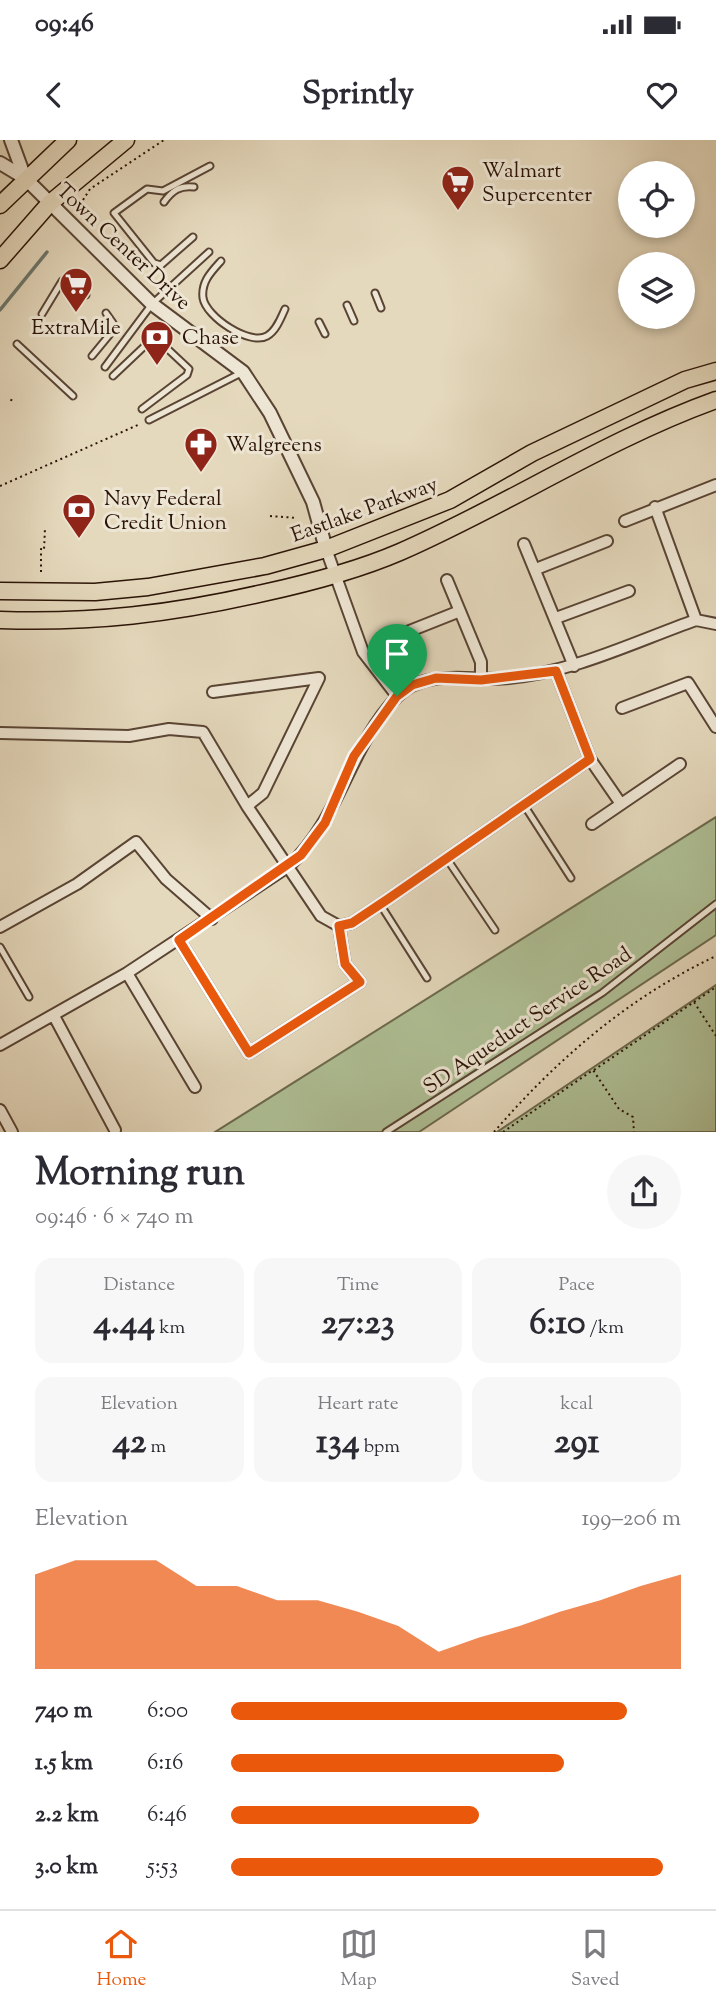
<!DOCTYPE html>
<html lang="en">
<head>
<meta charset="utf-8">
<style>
  :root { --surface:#fff; --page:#f7f7f7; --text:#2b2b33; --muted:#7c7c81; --line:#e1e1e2; --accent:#ea580c }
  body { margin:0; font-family:"Sorts Mill Goudy",serif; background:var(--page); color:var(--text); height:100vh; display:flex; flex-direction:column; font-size:26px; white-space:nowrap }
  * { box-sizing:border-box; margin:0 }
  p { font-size:23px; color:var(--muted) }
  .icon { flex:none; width:38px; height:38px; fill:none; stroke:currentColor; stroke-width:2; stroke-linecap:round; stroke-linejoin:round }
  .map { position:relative; height:992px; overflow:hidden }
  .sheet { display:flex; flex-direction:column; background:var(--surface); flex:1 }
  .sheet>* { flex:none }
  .buttons { position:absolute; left:618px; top:21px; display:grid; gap:14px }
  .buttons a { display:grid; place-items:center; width:77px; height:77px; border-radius:50%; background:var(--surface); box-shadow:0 4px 10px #0003; font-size:35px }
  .pin { position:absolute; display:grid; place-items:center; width:60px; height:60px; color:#fff; margin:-72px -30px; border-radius:50% 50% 50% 0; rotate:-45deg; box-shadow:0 0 7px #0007 }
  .pin .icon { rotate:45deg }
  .round { display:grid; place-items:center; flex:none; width:74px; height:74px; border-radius:37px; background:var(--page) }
  .head { display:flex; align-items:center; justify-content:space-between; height:119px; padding:0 35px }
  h1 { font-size:38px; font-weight:800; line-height:52px }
  .stats { display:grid; grid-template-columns:repeat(3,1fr); gap:10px; height:119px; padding:7px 35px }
  .stats div { display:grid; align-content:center; border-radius:18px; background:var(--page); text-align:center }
  .stats b { font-size:35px; font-weight:800 }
  .stats small { font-size:19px; font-weight:400 }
  .stats p { font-size:19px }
  .chart { height:196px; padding:14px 35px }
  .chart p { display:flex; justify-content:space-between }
  .chart svg { width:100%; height:126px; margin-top:7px; fill:var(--accent); opacity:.7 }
  ul { padding:0 35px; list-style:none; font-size:23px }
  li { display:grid; grid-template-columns:112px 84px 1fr; align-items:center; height:52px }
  li i { height:18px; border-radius:9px; background:var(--accent) }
  .status { display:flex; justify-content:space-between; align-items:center; height:49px; padding:0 35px; background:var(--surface); direction:ltr }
  .status svg { height:19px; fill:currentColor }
  header { display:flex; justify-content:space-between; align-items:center; height:91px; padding:0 35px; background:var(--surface); font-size:32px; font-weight:800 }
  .dock { display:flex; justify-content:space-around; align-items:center; height:98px; border-top:2px solid var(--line); background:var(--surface); font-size:19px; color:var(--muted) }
  .dock a { display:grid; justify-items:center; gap:4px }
  .dock .active { color:var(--accent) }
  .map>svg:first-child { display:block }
  .green { fill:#afc096; stroke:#6c6a4e; stroke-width:2 }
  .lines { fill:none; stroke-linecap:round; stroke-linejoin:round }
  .stream { stroke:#6b776d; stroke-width:3.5 }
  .service-casing { stroke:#594434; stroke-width:9 }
  .minor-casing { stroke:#594434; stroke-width:14 }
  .tertiary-casing { stroke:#594434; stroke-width:16 }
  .primary-casing { stroke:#2a1306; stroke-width:19 }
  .path { stroke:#2a1306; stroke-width:2; stroke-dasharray:2 3.5; stroke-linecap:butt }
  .service { stroke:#eee6d4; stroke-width:5 }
  .minor { stroke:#eee6d4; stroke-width:10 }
  .tertiary { stroke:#eee6d4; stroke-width:12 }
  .primary { stroke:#e5d9bd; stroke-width:16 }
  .route-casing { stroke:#fff; stroke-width:14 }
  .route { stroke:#ea580c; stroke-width:9 }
  .labels { text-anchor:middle; stroke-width:6; stroke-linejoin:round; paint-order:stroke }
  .poi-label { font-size:21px; fill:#2a1306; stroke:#eee6d4; text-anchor:start }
  .street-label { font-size:21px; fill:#2a1306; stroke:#eee6d4 }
</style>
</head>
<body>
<div class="status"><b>09:46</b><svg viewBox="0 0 49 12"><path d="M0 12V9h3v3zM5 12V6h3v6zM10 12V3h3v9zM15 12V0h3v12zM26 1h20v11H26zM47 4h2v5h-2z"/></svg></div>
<header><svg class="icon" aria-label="back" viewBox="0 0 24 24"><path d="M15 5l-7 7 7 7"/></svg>Sprintly<svg class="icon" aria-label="heart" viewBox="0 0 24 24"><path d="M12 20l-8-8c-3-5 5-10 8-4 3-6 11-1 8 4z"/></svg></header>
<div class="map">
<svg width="716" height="992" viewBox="0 0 716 992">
  <rect width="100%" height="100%" fill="#e5d9bd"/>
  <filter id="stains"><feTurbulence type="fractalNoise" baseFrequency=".00286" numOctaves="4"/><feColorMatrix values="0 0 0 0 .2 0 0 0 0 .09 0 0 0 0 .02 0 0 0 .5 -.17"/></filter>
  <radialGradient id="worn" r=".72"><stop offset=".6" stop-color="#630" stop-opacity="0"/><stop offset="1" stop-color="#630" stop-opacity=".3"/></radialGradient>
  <path class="green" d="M 716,677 L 716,795 L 419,992 L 215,992 Z
    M 716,845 L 716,992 L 497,992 Z"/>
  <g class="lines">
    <path class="stream" d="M 0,170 L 47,112"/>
    <defs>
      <path id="service" d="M 164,62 C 172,51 180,45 194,47
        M 193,97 L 161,125 L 154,123 L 114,73 L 147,49 L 163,51 L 210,26
        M 221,121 C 211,132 201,142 203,158 C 206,177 250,206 267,196 C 276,191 281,178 285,169
        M 375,153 L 381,168
        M 347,165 L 354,181
        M 42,174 L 62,141 L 77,146 L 86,155
        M 319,182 L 325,194
        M 17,204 L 73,256
        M 92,216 L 111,193 L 113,183 L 106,173
        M 105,227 L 152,164 L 209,112
        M 113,236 L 150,201 L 157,199 L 189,229 L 187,235 L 142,269
        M 149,280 L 243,232
        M 524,665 L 571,738
        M 447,719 L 495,790
        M 380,764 L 427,838
        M 0,807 L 29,857
        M 386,992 L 602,853 L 716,764"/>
      <path id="minor" d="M 655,367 L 696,480
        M 625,381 L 716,345
        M 524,404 L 574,526
        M 326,409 L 363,512 L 397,556
        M 536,429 L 607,401
        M 447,440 L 481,522 L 481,540
        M 556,478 L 629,451
        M 392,498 L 460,471
        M 556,531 L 590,619 L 621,664
        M 213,552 L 319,538 L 263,653 L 247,666
        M 622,568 L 688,543 L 716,587
        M 0,593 L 129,596 L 169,589 L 203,592 L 247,666 L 321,776 L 339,786 L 352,783 L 388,759 L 590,619
        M 592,684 L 680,624
        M 0,787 L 77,744 L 136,702 L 166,739 L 212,779
        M 179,800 L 249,913 L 360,842 L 345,824 L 339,786
        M 127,833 L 195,947
        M 54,876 L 115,990
        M 0,905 L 127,833 L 289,726 C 340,679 349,607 397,557 C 425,527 473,542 509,538 C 574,532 634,502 696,480 L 716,484
        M 0,970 L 12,992"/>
      <path id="tertiary" d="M 11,0 L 25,38
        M 0,23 L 25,38 L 152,164 L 243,232 L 270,273 L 313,362 L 326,409"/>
      <path id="primary" d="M 0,65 L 68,0
        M 0,120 L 49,64 L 126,0
        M 0,451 L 95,452 L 148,447 L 265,426 L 326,409 L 450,360 L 532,313 L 685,240 L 716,231
        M 0,480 C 94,483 171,474 263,453 C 309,443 356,431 400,412 C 508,365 605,300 716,260"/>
    </defs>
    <use href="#service" class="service-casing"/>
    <use href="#minor" class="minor-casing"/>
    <use href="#tertiary" class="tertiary-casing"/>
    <use href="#primary" class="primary-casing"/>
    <path class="path" d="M 83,60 L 90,49 L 164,0
      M 11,261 L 12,258
      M 0,346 L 140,284
      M 270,376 L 297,378
      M 41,432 L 41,409 L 44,410 L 45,388
      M 694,862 L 716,847
      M 594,930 L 694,862 L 716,896
      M 494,992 C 557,919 629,857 716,816
      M 503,992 L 593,930 L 619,969 L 633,977 L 634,992"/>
    <use href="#service" class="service"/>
    <use href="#minor" class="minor"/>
    <use href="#tertiary" class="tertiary"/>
    <use href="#primary" class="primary"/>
  </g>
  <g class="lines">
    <defs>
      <path id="route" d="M 556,531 L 590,619 L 388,759 L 352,783 L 339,786 L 345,824 L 360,842 L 249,913 L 179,800 L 301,715 L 325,683 L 354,616 L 397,556 L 412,545 L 436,538 L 481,540 Z"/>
    </defs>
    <use href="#route" class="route-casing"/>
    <use href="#route" class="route"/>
  </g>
  <defs>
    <symbol id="supermarket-pin" viewBox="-11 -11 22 30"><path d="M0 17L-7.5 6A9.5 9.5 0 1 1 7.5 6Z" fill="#8f2418" stroke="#eee6d4"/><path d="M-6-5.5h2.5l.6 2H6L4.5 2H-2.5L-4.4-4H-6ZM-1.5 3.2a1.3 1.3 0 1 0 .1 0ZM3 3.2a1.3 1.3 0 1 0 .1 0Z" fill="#fff"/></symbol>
    <symbol id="bank-pin" viewBox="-11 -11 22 30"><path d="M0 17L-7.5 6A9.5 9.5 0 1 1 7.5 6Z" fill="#8f2418" stroke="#eee6d4"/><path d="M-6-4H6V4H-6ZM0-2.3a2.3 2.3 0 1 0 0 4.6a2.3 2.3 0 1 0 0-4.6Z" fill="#fff"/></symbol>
    <symbol id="pharmacy-pin" viewBox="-11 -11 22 30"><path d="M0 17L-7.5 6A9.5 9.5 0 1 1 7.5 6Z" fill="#8f2418" stroke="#eee6d4"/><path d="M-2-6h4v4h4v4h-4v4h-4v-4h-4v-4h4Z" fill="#fff"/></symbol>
  </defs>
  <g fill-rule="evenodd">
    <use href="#supermarket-pin" x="439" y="23" width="38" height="52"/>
    <use href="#supermarket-pin" x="57" y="125" width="38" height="52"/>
    <use href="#bank-pin" x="138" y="178" width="38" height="52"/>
    <use href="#pharmacy-pin" x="182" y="285" width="38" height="52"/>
    <use href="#bank-pin" x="60" y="351" width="38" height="52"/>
  </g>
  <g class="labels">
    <g class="poi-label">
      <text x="482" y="37">Walmart<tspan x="482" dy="24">Supercenter</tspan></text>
      <text x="76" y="194" text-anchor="middle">ExtraMile</text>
      <text x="182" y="204">Chase</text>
      <text x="226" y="311">Walgreens</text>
      <text x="104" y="365">Navy Federal<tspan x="104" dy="24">Credit Union</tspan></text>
    </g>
    <g class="street-label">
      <text transform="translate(124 106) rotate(43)" y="7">Town Center Drive</text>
      <text transform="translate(364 369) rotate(-20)" y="7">Eastlake Parkway</text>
      <text transform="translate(527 880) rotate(-34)" y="7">SD Aqueduct Service Road</text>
    </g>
  </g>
  <rect width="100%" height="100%" filter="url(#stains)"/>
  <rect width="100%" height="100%" fill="url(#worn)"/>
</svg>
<div class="buttons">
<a><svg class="icon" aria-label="locate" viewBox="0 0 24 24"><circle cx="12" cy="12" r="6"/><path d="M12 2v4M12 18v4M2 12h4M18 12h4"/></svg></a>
<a><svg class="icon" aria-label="layers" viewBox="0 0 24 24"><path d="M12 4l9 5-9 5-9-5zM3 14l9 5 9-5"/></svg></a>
</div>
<div class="pin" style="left:397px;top:556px;background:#1e9e55"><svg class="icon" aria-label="arrive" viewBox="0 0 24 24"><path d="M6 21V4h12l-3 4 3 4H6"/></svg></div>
</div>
<section class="sheet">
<div class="head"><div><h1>Morning run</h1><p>09:46 · 6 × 740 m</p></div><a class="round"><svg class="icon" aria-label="share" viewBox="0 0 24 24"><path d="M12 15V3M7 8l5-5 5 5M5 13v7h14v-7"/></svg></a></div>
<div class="stats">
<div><p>Distance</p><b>4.44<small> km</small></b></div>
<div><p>Time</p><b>27:23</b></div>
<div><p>Pace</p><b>6:10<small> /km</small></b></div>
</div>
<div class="stats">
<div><p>Elevation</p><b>42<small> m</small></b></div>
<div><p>Heart rate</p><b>134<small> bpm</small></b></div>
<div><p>kcal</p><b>291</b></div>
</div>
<div class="chart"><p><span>Elevation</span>199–206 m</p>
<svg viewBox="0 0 160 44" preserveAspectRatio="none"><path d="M0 44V11L10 6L20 6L30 6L40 15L50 15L60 20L70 20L80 24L90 29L100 38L110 33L120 29L130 24L140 20L150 15L160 11V44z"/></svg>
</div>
<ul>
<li><b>740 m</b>6:00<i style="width:88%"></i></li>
<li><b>1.5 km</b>6:16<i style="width:74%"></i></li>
<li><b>2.2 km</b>6:46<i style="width:55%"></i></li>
<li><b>3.0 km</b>5:53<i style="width:96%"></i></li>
</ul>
</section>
<nav class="dock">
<a class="active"><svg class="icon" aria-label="home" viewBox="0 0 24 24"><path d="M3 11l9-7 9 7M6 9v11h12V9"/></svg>Home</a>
<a><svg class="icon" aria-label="map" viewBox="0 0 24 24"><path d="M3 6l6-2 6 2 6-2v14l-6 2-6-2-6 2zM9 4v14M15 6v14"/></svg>Map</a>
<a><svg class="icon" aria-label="saved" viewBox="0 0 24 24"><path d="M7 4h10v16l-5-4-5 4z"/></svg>Saved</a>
</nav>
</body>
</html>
